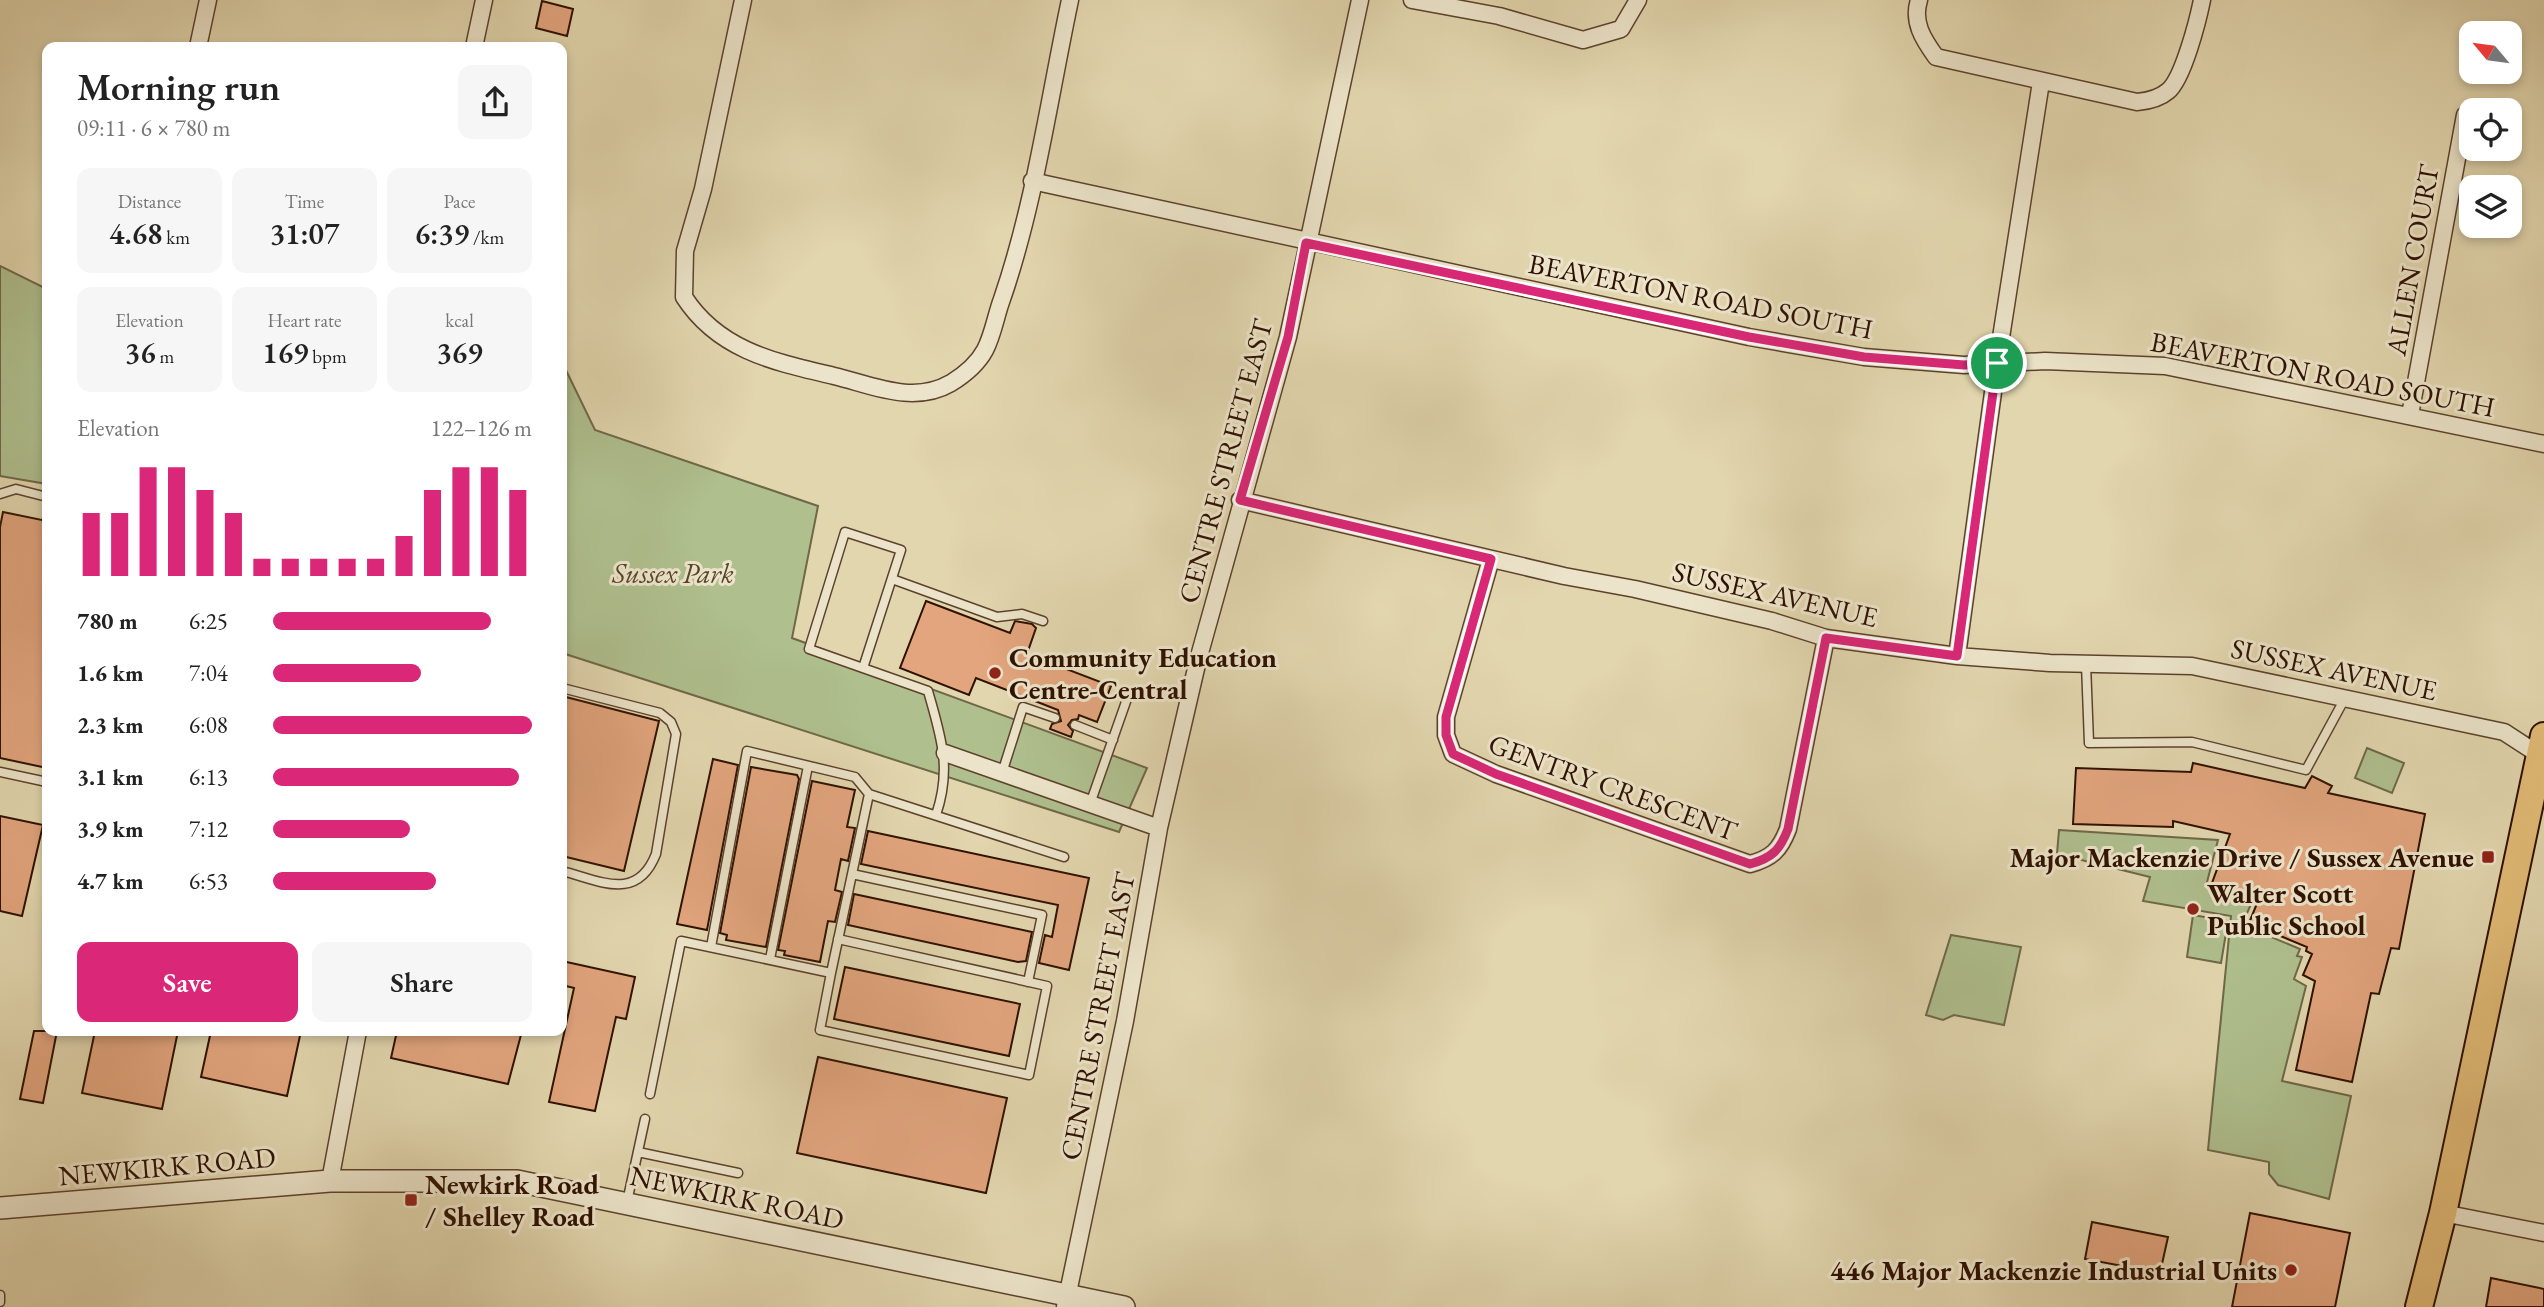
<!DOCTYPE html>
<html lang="en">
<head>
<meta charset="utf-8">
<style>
  :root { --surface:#fff; --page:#f6f6f6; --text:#222; --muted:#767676; --accent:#db2777 }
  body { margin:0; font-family:"EB Garamond",serif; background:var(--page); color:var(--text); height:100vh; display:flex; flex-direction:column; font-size:26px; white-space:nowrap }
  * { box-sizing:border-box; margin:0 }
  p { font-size:23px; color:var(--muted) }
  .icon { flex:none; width:38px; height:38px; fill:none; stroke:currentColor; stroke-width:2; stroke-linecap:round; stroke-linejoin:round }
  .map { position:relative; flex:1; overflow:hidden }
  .details { position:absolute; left:42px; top:42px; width:525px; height:994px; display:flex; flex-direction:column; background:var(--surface); border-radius:14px; box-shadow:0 4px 10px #0003 }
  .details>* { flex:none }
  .needle { width:46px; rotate:299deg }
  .tools { position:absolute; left:2459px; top:21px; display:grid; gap:14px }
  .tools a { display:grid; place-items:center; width:63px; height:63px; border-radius:14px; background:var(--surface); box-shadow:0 4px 10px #0003; font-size:35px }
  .pin { position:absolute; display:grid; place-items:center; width:60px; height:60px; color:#fff; margin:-30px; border:4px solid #fff; border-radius:50%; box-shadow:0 2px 7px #0007 }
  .round { display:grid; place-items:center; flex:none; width:74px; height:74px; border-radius:14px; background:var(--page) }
  .summary { display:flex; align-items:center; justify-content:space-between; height:119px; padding:0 35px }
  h1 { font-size:38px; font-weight:600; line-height:52px }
  .figures { display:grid; grid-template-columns:repeat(3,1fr); gap:10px; height:119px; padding:7px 35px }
  .figures div { display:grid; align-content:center; border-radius:14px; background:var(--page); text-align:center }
  .figures b { font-size:30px; font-weight:600 }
  .figures small { font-size:19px; font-weight:400 }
  .figures p { font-size:19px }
  .chart { height:196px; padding:14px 35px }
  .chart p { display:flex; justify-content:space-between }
  .chart svg { width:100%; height:126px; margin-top:7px; stroke:var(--accent); stroke-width:6 }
  .cta { display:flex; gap:14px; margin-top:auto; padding:14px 35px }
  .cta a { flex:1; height:80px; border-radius:14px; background:var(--accent); color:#fff; font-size:28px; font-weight:600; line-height:80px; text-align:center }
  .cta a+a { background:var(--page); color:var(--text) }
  ul { padding:0 35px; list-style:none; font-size:23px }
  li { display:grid; grid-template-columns:112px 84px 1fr; align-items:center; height:52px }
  li i { height:18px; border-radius:9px; background:var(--accent) }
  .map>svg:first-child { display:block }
  .green { fill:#afbf8e; stroke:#6f6848; stroke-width:2 }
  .building { fill:#e2a57e; stroke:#2f1101; stroke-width:2 }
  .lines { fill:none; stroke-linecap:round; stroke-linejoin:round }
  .service-casing { stroke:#5c422c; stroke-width:11 }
  .minor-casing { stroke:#5c422c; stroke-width:19 }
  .tertiary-casing { stroke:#5c422c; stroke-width:24 }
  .primary-casing { stroke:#2f1101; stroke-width:30 }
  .service { stroke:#ece4ca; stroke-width:8 }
  .minor { stroke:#ece4ca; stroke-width:16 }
  .tertiary { stroke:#ece4ca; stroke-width:21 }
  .primary { stroke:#e1bb77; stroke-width:26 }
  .route-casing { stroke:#fff; stroke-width:14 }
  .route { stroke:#db2777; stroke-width:9 }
  .poi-dot { fill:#8f2418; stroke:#ece4ca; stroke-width:2.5 }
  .labels { text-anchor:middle; stroke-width:6; stroke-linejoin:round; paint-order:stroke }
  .street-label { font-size:28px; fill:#2f1101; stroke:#ece4ca }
  .park-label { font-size:28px; font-style:italic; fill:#55452b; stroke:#ece4ca }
  .poi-label { font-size:28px; font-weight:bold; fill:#2f1101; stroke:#ece4ca; text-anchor:start }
</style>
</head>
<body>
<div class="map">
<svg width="2544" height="1307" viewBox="0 0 2544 1307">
  <rect width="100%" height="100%" fill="#e2d6ae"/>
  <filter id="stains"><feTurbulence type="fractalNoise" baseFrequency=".00286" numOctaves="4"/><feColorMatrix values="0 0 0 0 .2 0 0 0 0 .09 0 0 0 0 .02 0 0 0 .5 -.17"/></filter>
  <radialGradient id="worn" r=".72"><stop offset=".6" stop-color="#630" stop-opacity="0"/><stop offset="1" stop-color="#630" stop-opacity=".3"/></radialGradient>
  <path class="green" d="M 0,266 L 47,289 L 47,484 L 0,476 Z
    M 562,362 L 595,430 L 818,506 L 792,638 L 1147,768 L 1119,832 L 562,653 Z
    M 2367,748 L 2404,763 L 2392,793 L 2355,778 Z
    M 2059,830 L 2218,840 L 2206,886 L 2251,904 L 2242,925 L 2300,949 L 2297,956 L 2302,957 L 2294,979 L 2306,986 L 2282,1081 L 2351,1096 L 2329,1199 L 2278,1185 L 2269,1174 L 2269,1162 L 2208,1150 L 2231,916 L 2143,901 L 2150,877 L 2057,854 Z
    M 2193,915 L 2228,921 L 2221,963 L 2187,957 Z
    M 1951,935 L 2021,947 L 2004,1025 L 1954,1015 L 1943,1020 L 1926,1015 Z"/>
  <path class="building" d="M 542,1 L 573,9 L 567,36 L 536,28 Z
    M 3,512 L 47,521 L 47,768 L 0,758 L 0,527 Z
    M 926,601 L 1010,633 L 1015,621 L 1032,624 L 1036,628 L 1027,654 L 1111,686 L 1097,722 L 1079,715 L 1078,719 L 1072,720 L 1068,725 L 1073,731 L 1071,737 L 1050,729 L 1052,724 L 1061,721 L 1058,710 L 976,678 L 969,695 L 900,668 Z
    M 562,696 L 659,721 L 624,871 L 562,856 Z
    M 713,759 L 738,765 L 707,930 L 677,924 Z
    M 2193,763 L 2305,788 L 2312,776 L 2332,786 L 2328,793 L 2425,814 L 2399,949 L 2391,948 L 2379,994 L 2371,993 L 2352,1082 L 2296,1070 L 2315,981 L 2303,975 L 2312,954 L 2306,951 L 2307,947 L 2249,923 L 2258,901 L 2212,883 L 2230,834 L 2173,821 L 2173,827 L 2073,824 L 2076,768 L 2191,772 Z
    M 751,767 L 797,775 L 799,779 L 766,947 L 726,940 L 727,935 L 720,933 Z
    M 812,781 L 855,790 L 847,827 L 855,828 L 848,861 L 841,859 L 835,890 L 842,892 L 835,922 L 828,921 L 820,962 L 784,955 L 785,951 L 778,950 Z
    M 0,816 L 43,825 L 22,916 L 0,911 Z
    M 868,831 L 1089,878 L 1069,970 L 1039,963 L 1045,935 L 1052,937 L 1058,905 L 861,864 Z
    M 854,894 L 1032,932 L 1026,961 L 1018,962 L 848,925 Z
    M 562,961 L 635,977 L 626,1019 L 616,1017 L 595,1111 L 549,1102 L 574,988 L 562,985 Z
    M 845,967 L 1020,1004 L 1009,1056 L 834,1019 Z
    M 34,1031 L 57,1031 L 43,1103 L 20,1099 Z
    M 95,1031 L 178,1031 L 162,1109 L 82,1093 Z
    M 211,1031 L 301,1031 L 287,1096 L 201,1077 Z
    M 397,1031 L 522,1031 L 508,1084 L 391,1058 Z
    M 818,1057 L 1007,1098 L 986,1193 L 797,1153 Z
    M 2250,1213 L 2350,1233 L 2335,1307 L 2232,1307 Z
    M 2092,1222 L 2168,1237 L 2160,1273 L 2085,1259 Z
    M 2491,1278 L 2544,1289 L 2544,1307 L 2486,1307 Z"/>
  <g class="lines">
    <defs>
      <path id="service" d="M 0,494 L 16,489 L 47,497
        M 892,579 L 997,617 L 1022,614 L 1043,621
        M 2086,664 L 2089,743 L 2192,742 L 2306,770 L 2344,700
        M 863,668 L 901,550 L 845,532 L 809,649 L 928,691 C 941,737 952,768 936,815
        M 562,688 L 660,713 L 671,722 L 676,734 L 656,854 C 637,902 601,881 562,871
        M 1075,725 L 1113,740
        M 0,772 L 47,782
        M 1002,773 L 1023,707 L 1055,718
        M 869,794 L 1064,857
        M 1090,804 L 1128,696
        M 852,874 L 1042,915 L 1028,982
        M 770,959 L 808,766
        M 831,973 L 820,1030 L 1029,1075 L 1047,986 L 838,939
        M 650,1094 L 681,941 L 831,973 L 869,794 L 855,777 L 747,751 L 711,947
        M 638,1152 L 738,1173
        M 627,1202 L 645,1119
        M 0,1295 L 0,1302"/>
      <path id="minor" d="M 743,0 L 703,189 L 685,251 L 684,297 C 719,351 775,362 834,376 C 872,385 913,405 951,383 C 964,375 978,363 985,350 C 993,335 996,315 1002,299 C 1035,203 1049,99 1070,0
        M 1412,0 L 1499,16 L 1583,40 L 1621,29 L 1638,0
        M 1919,0 C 1912,22 1923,39 1936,57 L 2137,102 C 2148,101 2160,98 2168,91 C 2183,79 2198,20 2202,0
        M 198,47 L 208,0
        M 474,47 L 484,0
        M 1032,181 L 1749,337 L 1864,357 L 1964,365 L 2045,361 L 2165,366 L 2544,444
        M 2410,415 L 2465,115
        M 1240,500 L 1564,576 L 1635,589 L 1772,621 L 1826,638 L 1957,656 L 2050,663 L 2192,666 L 2504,732 L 2544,758
        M 1491,559 L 1446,717 L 1446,735 L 1453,754 L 1496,774 L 1750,864 C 1772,858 1780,850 1788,829 L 1826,638
        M 1957,656 L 1997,363 L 2041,82
        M 945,753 L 1159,828
        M 330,1181 L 358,1031
        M 2443,1213 L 2544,1233
        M 1065,1307 L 1125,1021 L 1159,828 L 1198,660 L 1288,337 L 1360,0"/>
      <path id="tertiary" d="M 0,1208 L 330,1181 L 517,1181 L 1124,1307"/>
      <path id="primary" d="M 2419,1307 L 2443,1213 L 2544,736"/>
    </defs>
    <use href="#service" class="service-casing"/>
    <use href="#minor" class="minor-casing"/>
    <use href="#tertiary" class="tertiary-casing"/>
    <use href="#primary" class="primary-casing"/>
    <use href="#service" class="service"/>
    <use href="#minor" class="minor"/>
    <use href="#tertiary" class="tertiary"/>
    <use href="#primary" class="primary"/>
  </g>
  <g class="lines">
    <defs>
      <path id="route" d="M 1306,243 L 1749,337 L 1864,357 L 1964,365 L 1997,363 L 1957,656 L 1826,638 L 1788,829 C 1780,850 1772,858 1750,864 L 1496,774 L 1453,754 L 1446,735 L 1446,717 L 1491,559 L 1240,500 L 1288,337 Z"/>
    </defs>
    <use href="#route" class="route-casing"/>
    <use href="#route" class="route"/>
  </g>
  <g class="poi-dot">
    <circle cx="995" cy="673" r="7"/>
    <rect x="2481" y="850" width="14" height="14" rx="3.5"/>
    <circle cx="2193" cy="909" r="7"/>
    <rect x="404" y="1193" width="14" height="14" rx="3.5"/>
    <circle cx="2291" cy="1270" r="7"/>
  </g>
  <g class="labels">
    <g class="street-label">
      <text transform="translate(2412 260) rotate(-80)" y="10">ALLEN COURT</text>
      <text transform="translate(1701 296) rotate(11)" y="10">BEAVERTON ROAD SOUTH</text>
      <text transform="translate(2323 374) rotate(11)" y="10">BEAVERTON ROAD SOUTH</text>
      <text transform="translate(1225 461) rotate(-75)" y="10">CENTRE STREET EAST</text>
      <text transform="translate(1775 594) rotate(13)" y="10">SUSSEX AVENUE</text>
      <text transform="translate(2334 669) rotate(12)" y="10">SUSSEX AVENUE</text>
      <text transform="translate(1613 787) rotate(20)" y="10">GENTRY CRESCENT</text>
      <text transform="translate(1097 1016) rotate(-79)" y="10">CENTRE STREET EAST</text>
      <text transform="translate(167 1166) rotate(-5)" y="10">NEWKIRK ROAD</text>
      <text transform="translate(737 1197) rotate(12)" y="10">NEWKIRK ROAD</text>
    </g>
    <g class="park-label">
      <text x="673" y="583">Sussex Park</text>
    </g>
    <g class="poi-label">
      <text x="1009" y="667">Community Education<tspan x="1009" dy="32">Centre-Central</tspan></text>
      <text x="2474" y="867" text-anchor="end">Major Mackenzie Drive / Sussex Avenue</text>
      <text x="2207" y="903">Walter Scott<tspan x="2207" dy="32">Public School</tspan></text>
      <text x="425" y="1194">Newkirk Road<tspan x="425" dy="32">/ Shelley Road</tspan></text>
      <text x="2277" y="1280" text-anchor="end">446 Major Mackenzie Industrial Units</text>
    </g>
  </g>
  <rect width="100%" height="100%" filter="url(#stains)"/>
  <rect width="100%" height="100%" fill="url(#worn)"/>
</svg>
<div class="tools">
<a><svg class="needle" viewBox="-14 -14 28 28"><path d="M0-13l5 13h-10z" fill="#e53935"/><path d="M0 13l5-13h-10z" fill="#767676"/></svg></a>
<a><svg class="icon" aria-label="locate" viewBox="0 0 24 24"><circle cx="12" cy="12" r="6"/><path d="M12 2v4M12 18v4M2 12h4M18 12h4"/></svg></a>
<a><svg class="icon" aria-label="layers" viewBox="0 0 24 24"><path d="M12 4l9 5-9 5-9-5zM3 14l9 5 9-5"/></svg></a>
</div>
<div class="pin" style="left:1997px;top:363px;background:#1e9e55"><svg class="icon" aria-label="arrive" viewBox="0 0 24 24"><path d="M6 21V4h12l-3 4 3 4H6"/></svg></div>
<section class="details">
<div class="summary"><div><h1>Morning run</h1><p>09:11 · 6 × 780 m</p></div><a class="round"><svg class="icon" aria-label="share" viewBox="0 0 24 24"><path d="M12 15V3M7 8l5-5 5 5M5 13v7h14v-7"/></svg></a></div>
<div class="figures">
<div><p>Distance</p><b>4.68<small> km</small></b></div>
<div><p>Time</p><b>31:07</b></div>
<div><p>Pace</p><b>6:39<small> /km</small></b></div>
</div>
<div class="figures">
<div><p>Elevation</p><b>36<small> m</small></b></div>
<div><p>Heart rate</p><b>169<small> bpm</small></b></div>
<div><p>kcal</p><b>369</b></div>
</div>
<div class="chart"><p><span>Elevation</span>122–126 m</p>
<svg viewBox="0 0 160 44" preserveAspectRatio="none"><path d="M5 44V22M15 44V22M25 44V6M35 44V6M45 44V14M55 44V22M65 44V38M75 44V38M85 44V38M95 44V38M105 44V38M115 44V30M125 44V14M135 44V6M145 44V6M155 44V14"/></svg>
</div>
<ul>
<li><b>780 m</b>6:25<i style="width:84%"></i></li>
<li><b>1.6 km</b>7:04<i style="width:57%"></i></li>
<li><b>2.3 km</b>6:08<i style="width:100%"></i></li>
<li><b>3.1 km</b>6:13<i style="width:95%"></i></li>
<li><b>3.9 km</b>7:12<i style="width:53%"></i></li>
<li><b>4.7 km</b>6:53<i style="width:63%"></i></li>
</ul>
<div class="cta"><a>Save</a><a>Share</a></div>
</section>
</div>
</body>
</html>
